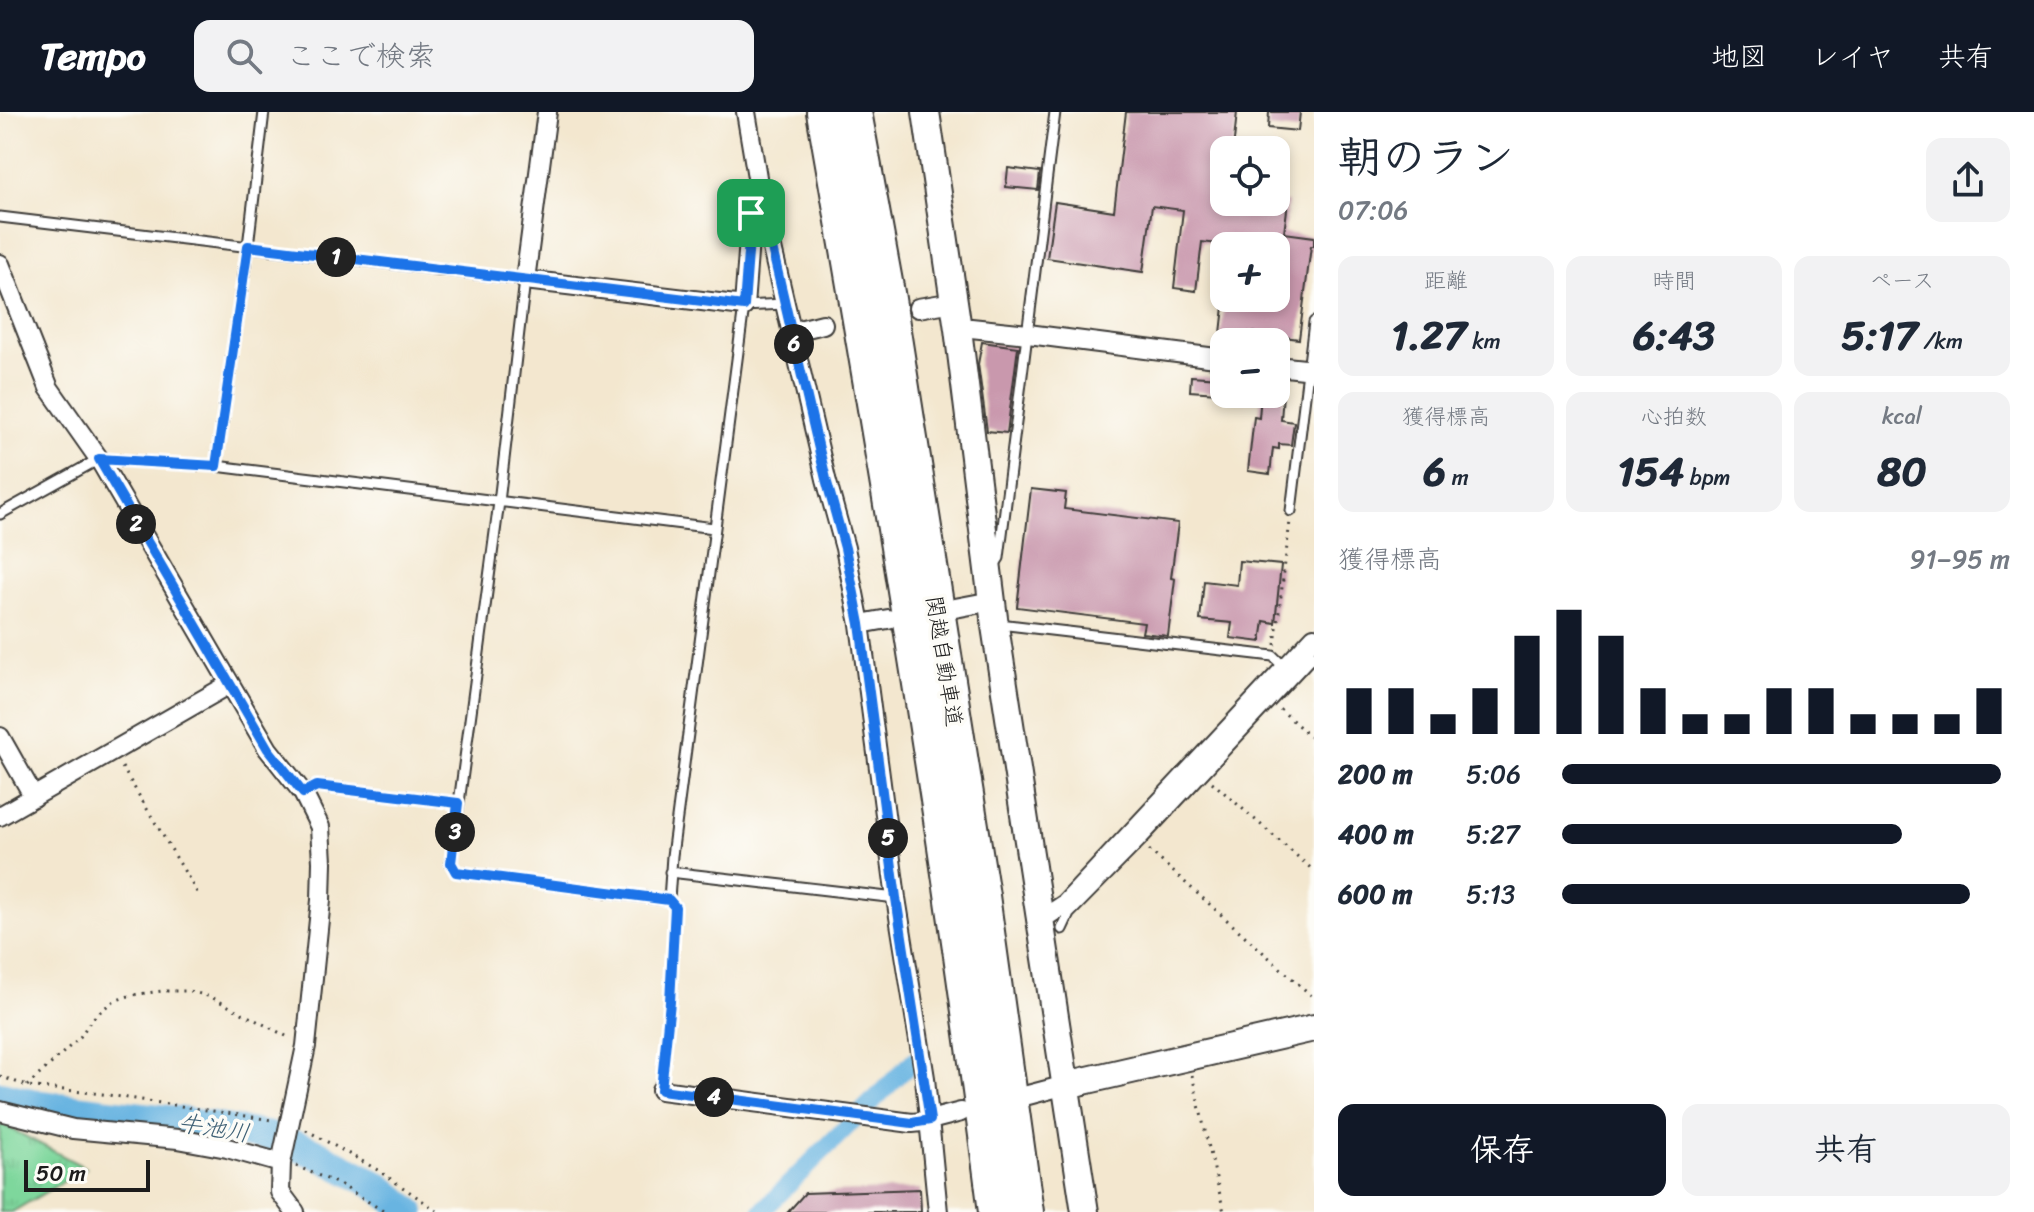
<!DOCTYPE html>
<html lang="ja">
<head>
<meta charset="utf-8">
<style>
  :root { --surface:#fff; --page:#f2f2f3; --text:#1f2937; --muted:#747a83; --accent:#111827 }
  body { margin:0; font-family:Sriracha,"Klee One",sans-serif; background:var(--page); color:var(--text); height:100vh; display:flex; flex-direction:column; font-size:30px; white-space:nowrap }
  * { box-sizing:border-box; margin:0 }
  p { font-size:26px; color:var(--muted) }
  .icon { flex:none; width:44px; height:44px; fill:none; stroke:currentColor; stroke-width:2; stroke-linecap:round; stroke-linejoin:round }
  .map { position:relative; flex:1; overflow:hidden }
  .sheet { display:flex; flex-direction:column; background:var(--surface); width:720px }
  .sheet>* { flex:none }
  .controls { position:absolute; left:1210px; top:24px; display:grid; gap:16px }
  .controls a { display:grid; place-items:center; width:80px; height:80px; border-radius:16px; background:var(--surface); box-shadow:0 4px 12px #0003; font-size:40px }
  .scale { position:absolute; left:24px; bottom:20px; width:126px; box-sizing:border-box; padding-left:8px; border:4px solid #1c1c1c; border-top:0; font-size:22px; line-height:28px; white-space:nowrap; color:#1c1c1c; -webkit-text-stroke:6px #fdfcf7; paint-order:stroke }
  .pin { position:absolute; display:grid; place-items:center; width:68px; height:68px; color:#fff; margin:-34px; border-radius:16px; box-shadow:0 4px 12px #0006 }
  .km { position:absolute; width:40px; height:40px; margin:-20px; border-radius:50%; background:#222; color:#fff; font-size:22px; line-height:40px; text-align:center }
  .round { display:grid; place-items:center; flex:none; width:84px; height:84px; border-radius:16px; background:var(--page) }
  .overview { display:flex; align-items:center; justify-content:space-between; height:136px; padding:0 24px }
  h1 { font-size:44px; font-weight:700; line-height:60px }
  .metrics { display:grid; grid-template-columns:repeat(3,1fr); gap:12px; height:136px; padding:8px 24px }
  .metrics div { display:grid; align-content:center; border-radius:16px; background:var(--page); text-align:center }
  .metrics b { font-size:40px; font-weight:700 }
  .metrics small { font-size:22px; font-weight:400 }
  .metrics p { font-size:22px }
  .chart { height:224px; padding:16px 24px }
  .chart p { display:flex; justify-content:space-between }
  .chart svg { width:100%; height:144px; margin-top:8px; stroke:var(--accent); stroke-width:6 }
  .action { display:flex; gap:16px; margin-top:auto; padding:16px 24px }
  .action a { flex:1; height:92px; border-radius:16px; background:var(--accent); color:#fff; font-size:32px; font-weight:700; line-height:92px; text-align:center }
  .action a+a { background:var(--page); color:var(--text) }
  ul { padding:0 24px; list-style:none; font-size:26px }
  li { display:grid; grid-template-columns:128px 96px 1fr; align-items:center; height:60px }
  li i { height:20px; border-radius:10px; background:var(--accent) }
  header { display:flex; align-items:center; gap:48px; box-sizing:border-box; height:112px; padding:0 40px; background:var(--accent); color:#fff }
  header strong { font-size:38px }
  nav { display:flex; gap:44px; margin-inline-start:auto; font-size:28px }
  .search { width:560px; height:72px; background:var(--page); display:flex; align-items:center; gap:20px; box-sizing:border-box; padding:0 28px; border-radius:16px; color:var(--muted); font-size:30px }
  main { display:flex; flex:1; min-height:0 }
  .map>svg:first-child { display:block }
  .grass { fill:url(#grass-tufts); stroke:#4d7a5c; stroke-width:2 }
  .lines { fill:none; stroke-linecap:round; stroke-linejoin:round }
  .canal { stroke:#67b4e1; stroke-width:18 }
  .river { stroke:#67b4e1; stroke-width:30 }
  .building { fill:#c998ad }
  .lane-casing { stroke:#3c3a37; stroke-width:13 }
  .street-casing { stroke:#3c3a37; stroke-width:22 }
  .secondary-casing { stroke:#3c3a37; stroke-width:30 }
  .highway-casing { stroke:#3c3a37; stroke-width:38 }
  .path { stroke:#3c3a37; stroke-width:3; stroke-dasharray:2 6; stroke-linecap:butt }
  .lane { stroke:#fff; stroke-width:9 }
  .street { stroke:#fff; stroke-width:18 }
  .secondary { stroke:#fff; stroke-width:26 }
  .highway { stroke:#fff; stroke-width:34 }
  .route-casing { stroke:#fff; stroke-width:16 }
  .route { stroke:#1a73e8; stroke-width:10 }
  .labels { text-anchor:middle; stroke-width:7; stroke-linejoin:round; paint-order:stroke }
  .street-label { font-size:22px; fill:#1c1c1c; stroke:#fdfcf7 }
  .water-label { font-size:24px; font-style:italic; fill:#3e6075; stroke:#fdfcf7 }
</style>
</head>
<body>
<header>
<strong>Tempo</strong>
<div class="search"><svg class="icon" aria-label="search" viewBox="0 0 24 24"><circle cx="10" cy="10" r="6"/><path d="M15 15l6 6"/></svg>ここで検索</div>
<nav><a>地図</a><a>レイヤ</a><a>共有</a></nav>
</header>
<main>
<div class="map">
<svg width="1314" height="1100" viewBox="0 0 1314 1100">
  <defs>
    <pattern id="grass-tufts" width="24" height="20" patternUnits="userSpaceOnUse" patternTransform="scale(2)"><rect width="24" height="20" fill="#7ed79c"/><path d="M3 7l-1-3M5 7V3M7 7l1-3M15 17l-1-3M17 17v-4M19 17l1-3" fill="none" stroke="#6cb886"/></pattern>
  </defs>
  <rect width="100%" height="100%" fill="#fdfcf7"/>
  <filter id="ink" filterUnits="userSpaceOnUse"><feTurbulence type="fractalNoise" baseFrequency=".0125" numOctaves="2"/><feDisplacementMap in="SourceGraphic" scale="16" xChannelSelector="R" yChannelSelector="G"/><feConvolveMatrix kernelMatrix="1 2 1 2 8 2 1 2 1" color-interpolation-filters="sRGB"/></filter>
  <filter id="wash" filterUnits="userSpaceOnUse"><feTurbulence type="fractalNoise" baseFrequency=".006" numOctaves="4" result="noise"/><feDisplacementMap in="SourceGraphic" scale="32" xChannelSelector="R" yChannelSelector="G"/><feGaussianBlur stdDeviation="1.8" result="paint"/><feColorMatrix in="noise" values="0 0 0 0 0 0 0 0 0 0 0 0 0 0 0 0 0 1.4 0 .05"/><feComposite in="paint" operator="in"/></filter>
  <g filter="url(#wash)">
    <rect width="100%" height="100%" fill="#f3e7cf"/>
    <path class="grass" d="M 0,1011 L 86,1056 L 12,1100 L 0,1100 Z"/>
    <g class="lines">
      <path class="canal" d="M 761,1100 L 913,949"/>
      <path class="river" d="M 0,984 L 40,993 L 185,1010 L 271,1025 L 313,1040 L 378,1074 L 410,1100"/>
    </g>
    <g id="blocks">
      <path class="building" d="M 1126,0 L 1237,0 L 1233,38 L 1224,38 L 1224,90 L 1288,90 L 1284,121 L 1314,125 L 1314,134 L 1311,134 L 1299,227 L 1249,220 L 1248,230 L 1220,230 L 1225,186 L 1276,186 L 1276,169 L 1281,134 L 1236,134 L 1202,130 L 1196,179 L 1174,176 L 1183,98 L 1152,94 L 1143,160 L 1047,146 L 1055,90 L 1114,99 Z
        M 1269,0 L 1300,0 L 1298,19 L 1268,16 Z
        M 1008,56 L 1040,60 L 1038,78 L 1006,75 Z
        M 982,230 L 1018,235 L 1007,321 L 987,319 L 978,252 Z
        M 1191,264 L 1219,266 L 1217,281 L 1190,279 Z
        M 1261,282 L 1283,282 L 1281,308 L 1294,310 L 1291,333 L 1279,332 L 1279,337 L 1273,336 L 1270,362 L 1248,359 L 1254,305 L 1259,306 Z
        M 1031,377 L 1066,381 L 1064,397 L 1178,411 L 1171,466 L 1175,467 L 1168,524 L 1142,521 L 1144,511 L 1017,495 Z
        M 1239,449 L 1281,453 L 1275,511 L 1264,509 L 1261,530 L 1230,526 L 1232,511 L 1200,508 L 1204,469 L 1237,473 Z
        M 920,1077 L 921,1100 L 788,1100 L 805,1081 Z"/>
    </g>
  </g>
  <g filter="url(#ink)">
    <use href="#blocks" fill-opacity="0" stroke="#3c3a37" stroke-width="2"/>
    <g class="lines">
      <defs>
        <path id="lane" d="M 0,105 L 525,168 L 499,390 L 451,751 L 456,760 L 658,787 L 669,788 L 672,744 L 744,194 L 785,192
          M 216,354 L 248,134 L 264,0
          M 1291,399 L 1314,210
          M 0,402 L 99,347 L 216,354 L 714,416
          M 995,452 L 999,446 L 1055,0
          M 998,514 L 1008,513 L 1273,544 L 1285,556
          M 303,681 L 317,674 L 458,691
          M 670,760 L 896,786
          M 1062,817 L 1069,802 L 1140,730 L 1314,543"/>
        <path id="street" d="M 547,0 L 525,168 L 744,194 L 751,101 L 753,96 L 761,89
          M 746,0 L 761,89 L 826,367 L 845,436 L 860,512 L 896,786 L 925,966 L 938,1100
          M 0,152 L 49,276 L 99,347 L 268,637 L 303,681 L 320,715 L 322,750 L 321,788 L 306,934 L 281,1051 L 280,1080 L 295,1100
          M 918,196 L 954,190
          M 958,217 L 971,216 L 1028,222 L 1224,247
          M 791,220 L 823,212
          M 1276,254 L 1314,258
          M 955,496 L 992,489
          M 860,512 L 888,507
          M 0,625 L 34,685
          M 0,704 L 230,572
          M 1039,805 L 1050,802 L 1065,792 L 1314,525
          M 661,978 L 912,1011 L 922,1010 L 961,1000
          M 1028,983 L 1066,973
          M 0,999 L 73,1017 L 178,1027 L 227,1036 L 281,1051"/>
        <path id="secondary" d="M 926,0 L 958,217 L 995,514 L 1085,1100
          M 1066,973 L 1314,916"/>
        <path id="highway" d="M 824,0 C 888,365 949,732 996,1100
          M 854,0 L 887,181 L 982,784 L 1026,1100"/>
      </defs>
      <use href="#lane" class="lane-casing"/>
      <use href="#street" class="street-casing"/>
      <use href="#secondary" class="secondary-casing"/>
      <use href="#highway" class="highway-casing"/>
      <path class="path" d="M 1275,533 L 1290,409
        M 1280,597 L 1314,628
        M 122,655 L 198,782
        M 1212,670 L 1314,759
        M 1149,738 L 1314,886
        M 662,962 L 670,890 L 675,798
        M 1192,963 L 1224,1100
        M 0,964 L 27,974 L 102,982 L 272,1008
        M 27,974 L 80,925 L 91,908 L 103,897 L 114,889 L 132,883 L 162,879 L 190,879 L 211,885 L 288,925
        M 306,1018 L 376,1057 L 439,1100
        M 296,1054 L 341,1073 L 385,1100"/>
      <use href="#lane" class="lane"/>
      <use href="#street" class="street"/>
      <use href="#secondary" class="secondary"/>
      <use href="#highway" class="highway"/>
    </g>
  </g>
  <g class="lines" filter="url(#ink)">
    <defs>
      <path id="route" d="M 761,89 L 826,367 L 845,436 L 860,512 L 896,786 L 930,1008 L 912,1011 L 661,978 L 670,890 L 675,795 L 669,788 L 456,760 L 451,751 L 458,691 L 317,674 L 303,681 L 268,637 L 99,347 L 216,354 L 248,134 L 744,194 L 751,101 L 753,96 Z"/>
    </defs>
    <use href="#route" class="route-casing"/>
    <use href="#route" class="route"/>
  </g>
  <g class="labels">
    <g class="street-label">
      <text transform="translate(945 549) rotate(81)" y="8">関越自動車道</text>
    </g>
    <g class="water-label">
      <text transform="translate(214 1016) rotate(9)" y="8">牛池川</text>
    </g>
  </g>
</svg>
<div class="controls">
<a><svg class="icon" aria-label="locate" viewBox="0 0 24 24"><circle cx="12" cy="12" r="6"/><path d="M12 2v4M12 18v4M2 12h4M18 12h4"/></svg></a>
<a>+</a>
<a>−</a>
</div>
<div class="scale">50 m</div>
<div class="pin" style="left:751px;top:101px;background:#1e9e55"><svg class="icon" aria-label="arrive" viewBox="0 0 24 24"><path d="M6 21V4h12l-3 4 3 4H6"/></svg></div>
<b class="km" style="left:336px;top:145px">1</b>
<b class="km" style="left:136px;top:412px">2</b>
<b class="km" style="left:455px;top:720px">3</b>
<b class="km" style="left:714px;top:985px">4</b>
<b class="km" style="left:888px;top:726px">5</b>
<b class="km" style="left:794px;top:232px">6</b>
</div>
<section class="sheet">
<div class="overview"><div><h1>朝のラン</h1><p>07:06</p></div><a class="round"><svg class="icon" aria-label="share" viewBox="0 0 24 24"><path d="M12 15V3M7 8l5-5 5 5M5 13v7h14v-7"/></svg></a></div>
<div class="metrics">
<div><p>距離</p><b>1.27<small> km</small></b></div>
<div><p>時間</p><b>6:43</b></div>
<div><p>ペース</p><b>5:17<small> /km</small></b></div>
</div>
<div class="metrics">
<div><p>獲得標高</p><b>6<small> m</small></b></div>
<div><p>心拍数</p><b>154<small> bpm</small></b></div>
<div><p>kcal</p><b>80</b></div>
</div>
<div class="chart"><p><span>獲得標高</span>91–95 m</p>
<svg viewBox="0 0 160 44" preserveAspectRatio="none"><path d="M5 44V30M15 44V30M25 44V38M35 44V30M45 44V14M55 44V6M65 44V14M75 44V30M85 44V38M95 44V38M105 44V30M115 44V30M125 44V38M135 44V38M145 44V38M155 44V30"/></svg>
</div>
<ul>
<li><b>200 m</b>5:06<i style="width:98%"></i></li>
<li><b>400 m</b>5:27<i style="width:76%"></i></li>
<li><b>600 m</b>5:13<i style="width:91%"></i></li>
</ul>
<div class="action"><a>保存</a><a>共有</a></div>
</section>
</main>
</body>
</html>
